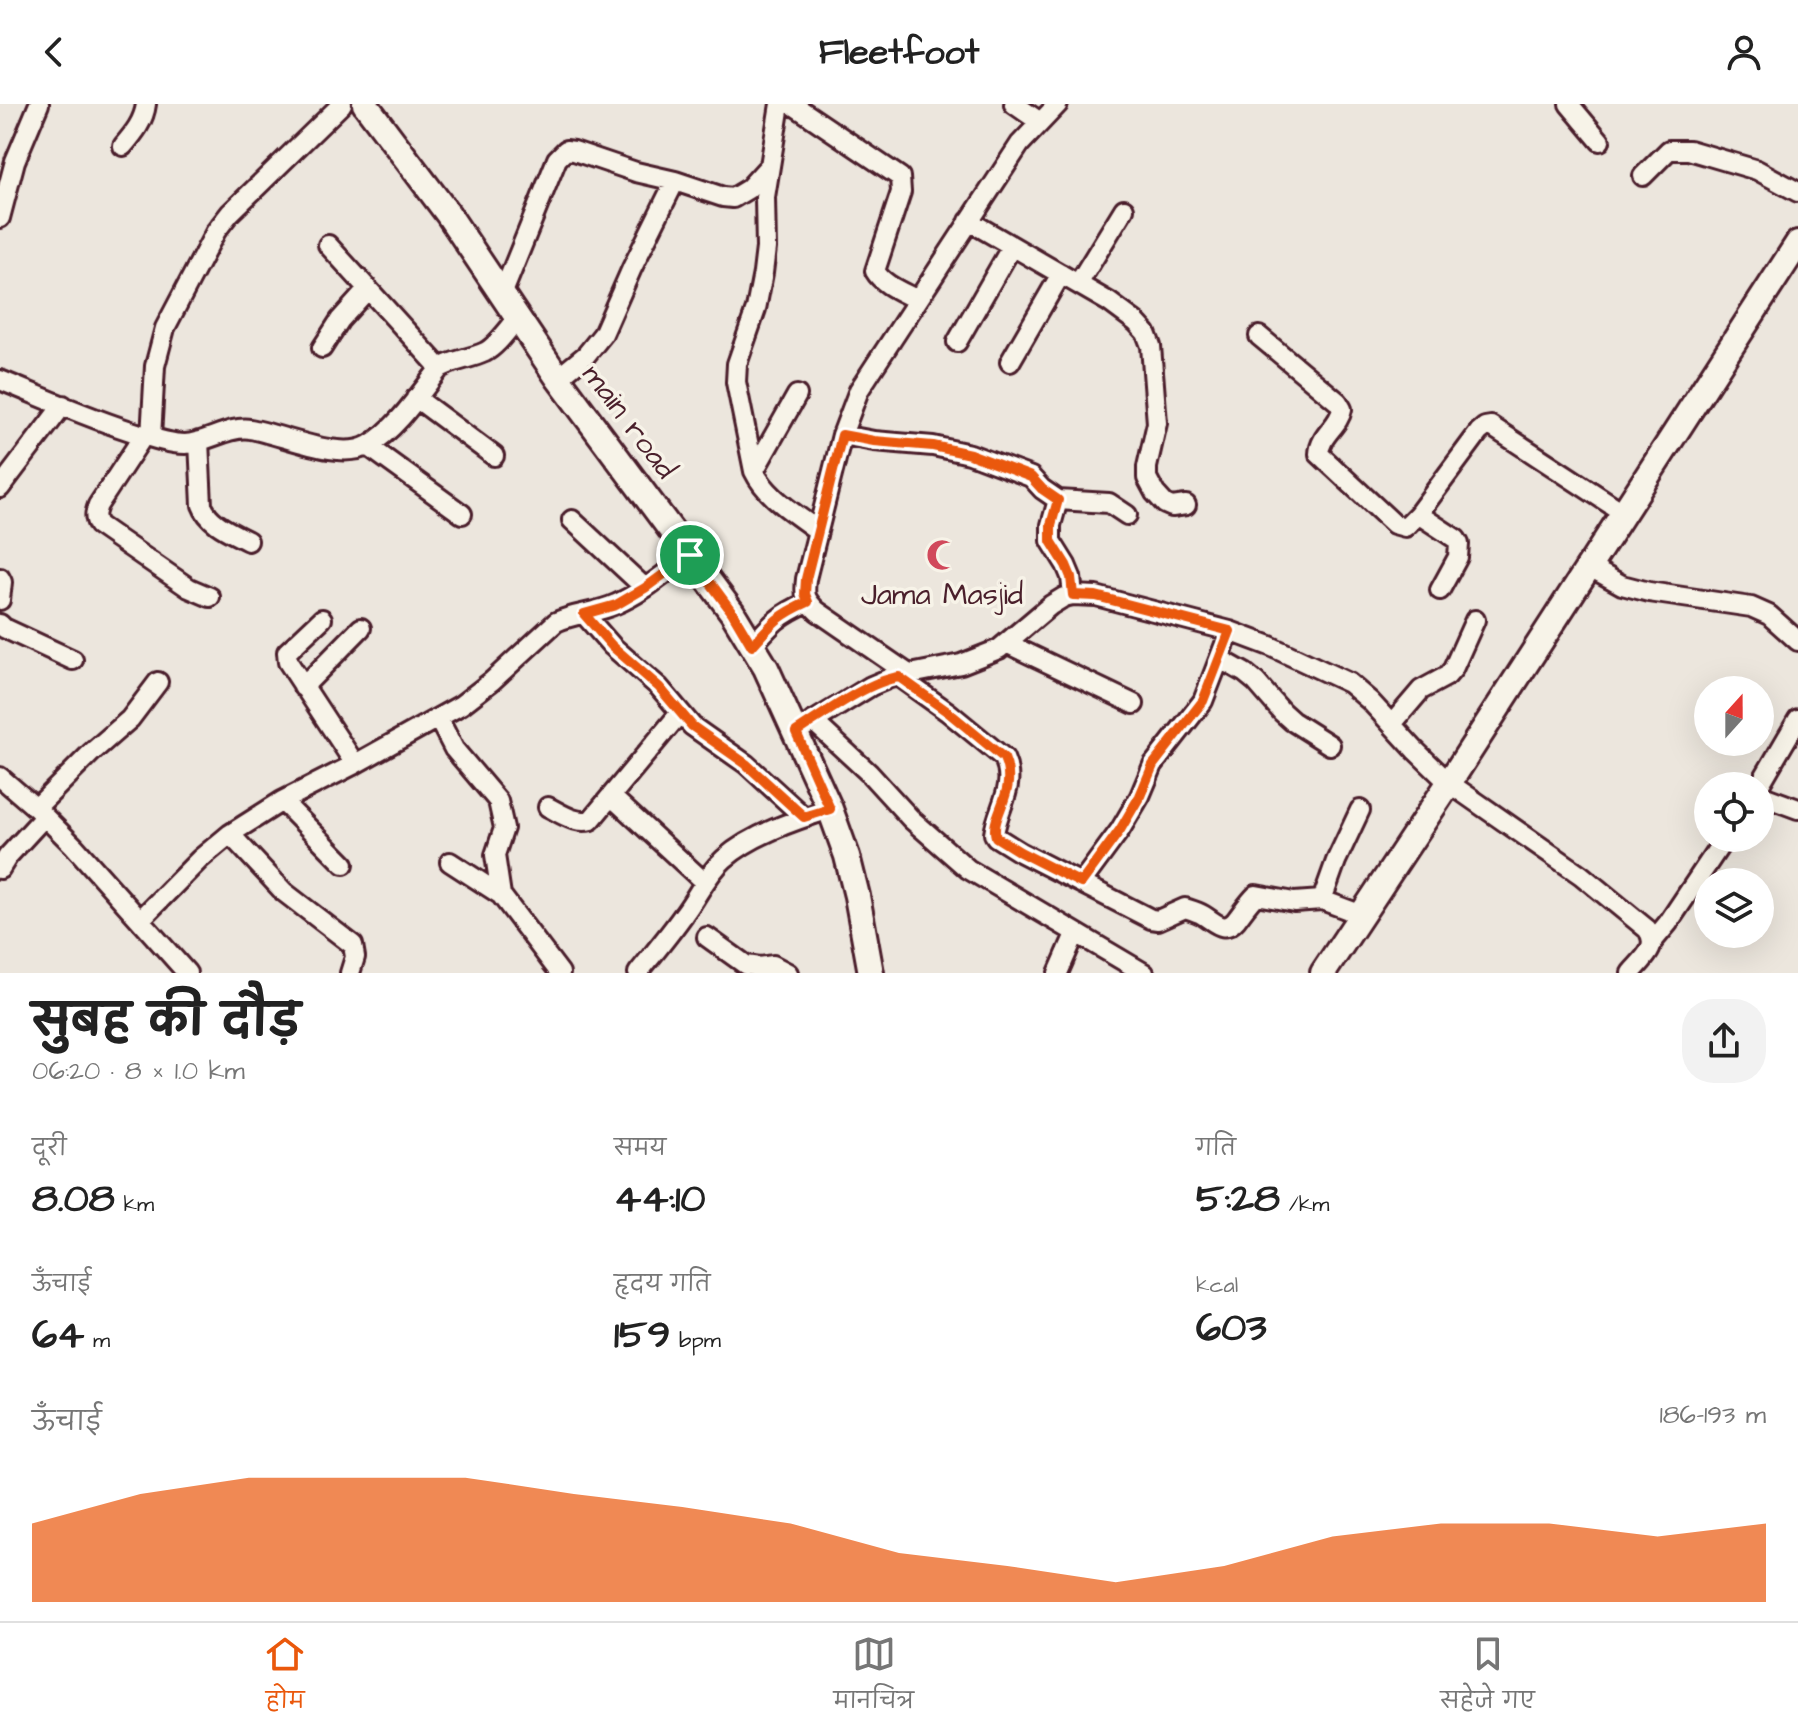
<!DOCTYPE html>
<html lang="hi">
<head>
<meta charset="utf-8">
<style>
  :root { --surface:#fff; --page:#f2f2f2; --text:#222; --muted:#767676; --line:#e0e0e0; --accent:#ea580c }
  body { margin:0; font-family:"Architects Daughter","Playpen Sans Deva",sans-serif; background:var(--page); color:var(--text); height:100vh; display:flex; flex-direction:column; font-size:30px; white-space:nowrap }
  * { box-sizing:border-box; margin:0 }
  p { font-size:26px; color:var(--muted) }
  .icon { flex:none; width:44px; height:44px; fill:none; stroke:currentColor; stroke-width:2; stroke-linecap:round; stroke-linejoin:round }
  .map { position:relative; height:869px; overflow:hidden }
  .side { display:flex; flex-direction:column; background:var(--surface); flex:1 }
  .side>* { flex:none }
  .needle { width:52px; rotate:21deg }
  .fabs { position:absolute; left:1694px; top:572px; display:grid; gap:16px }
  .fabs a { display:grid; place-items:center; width:80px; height:80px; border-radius:50%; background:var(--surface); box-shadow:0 8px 32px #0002; font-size:40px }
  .pin { position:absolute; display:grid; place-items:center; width:68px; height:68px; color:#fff; margin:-34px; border:4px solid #fff; border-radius:50%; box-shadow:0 2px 8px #0007 }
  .round { display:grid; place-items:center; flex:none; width:84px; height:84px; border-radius:32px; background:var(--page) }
  .summary { display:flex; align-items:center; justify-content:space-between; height:136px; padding:0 32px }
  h1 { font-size:44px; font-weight:700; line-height:60px }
  .stats { display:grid; grid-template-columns:repeat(3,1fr); gap:12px; height:136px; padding:8px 32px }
  .stats div { display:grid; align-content:center }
  .stats b { font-size:40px; font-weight:700 }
  .stats small { font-size:22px; font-weight:400 }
  .stats p { font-size:22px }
  .chart { height:224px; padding:16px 32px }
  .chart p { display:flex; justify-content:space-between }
  .chart svg { width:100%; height:144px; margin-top:8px; fill:var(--accent); opacity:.7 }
  header { display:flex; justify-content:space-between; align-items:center; height:104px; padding:0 32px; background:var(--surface); font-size:36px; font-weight:700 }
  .menu { display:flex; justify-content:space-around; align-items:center; height:112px; border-top:2px solid var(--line); background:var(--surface); font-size:22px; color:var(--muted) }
  .menu a { display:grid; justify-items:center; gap:4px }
  .menu .current { color:var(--accent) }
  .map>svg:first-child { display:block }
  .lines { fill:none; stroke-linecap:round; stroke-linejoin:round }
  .minor-casing { stroke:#4a1f2b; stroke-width:24 }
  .major-casing { stroke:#4a1f2b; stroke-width:30 }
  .minor { stroke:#f7f3e8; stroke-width:18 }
  .major { stroke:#f7f3e8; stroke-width:24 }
  .route-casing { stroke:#fff; stroke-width:16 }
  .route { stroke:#ea580c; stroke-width:10 }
  .labels { text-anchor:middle; stroke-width:7; stroke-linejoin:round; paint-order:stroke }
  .street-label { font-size:30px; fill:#4a1f2b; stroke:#f7f3e8 }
  .poi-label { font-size:30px; fill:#4a1f2b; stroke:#f7f3e8 }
</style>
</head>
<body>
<header><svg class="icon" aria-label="back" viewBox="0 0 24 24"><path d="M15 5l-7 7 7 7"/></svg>Fleetfoot<svg class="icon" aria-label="person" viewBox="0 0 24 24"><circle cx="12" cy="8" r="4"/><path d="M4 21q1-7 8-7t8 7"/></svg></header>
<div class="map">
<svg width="1798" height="869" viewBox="0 0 1798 869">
  <rect width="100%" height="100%" fill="#ece6dd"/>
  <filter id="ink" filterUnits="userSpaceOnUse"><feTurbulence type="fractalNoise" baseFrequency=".0125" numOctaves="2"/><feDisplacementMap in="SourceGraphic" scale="16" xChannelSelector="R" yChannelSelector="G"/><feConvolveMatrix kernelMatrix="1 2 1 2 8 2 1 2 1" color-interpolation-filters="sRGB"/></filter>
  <g filter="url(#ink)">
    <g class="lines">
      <defs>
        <path id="minor" d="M 780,0 L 765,93 L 766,144 L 763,169 L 756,205 L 737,260 L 736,278 L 754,367 C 767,394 795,409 818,427
          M 792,0 L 900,73 L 901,88 L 875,167 C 883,181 903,188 917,196
          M 1014,0 L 1040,18
          M 1569,0 L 1600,37
          M 123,42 C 134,29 144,17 146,0
          M 1643,72 L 1669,46 L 1689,46 L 1757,66 L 1798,88
          M 0,114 L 15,57 L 39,0
          M 969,117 L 1109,198 L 1136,218 L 1146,229 L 1151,242 L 1157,319 L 1147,363 L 1147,374 L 1155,389 L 1165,400 L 1172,403 L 1186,401
          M 328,141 L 440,264
          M 1078,180 L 1124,105
          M 502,191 L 557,55 L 566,46 L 574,47 L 636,68 L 675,77 L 723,93 L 733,94 L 748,85 L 768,63
          M 1259,232 L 1338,298 L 1342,305 C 1339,323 1320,330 1319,350 L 1394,420 L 1405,423 L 1418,410 L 1479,328 L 1485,323 L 1491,322 L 1624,409
          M 957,238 L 1012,142
          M 322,244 L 340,216 L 367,186
          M 1010,258 L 1061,170
          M 558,274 L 586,251 L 603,230 L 632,164 L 675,77
          M 0,276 C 45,294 90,315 137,329 C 152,334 170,340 185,340 C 206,339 231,321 250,325 C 282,330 340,358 369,341 C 397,325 420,289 440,264 C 454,256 470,255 485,248 C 497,242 508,225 518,214
          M 416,294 L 494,352
          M 144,331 L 98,401 C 95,409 94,413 98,421 L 189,484 L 210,493
          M 842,331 L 874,337 L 933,342 L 970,350 L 1031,373 L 1042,385 L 1058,396 L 1051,421 L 1051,437 L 1066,461 L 1071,473 L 1073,491
          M 151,333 L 155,262 L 165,224 L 216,127 L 230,109 L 342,0
          M 199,337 L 202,401 C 209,420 231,428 248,437
          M 368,342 L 462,410
          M 754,367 L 797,291
          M 0,384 L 63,301
          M 1058,396 L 1109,399 L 1127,411
          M 1418,410 L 1456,435 L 1459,440 L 1458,453 L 1440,486
          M 572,416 L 645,484
          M 1588,462 L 1622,481 L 1649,488 L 1751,503 L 1769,511 L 1798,537
          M 0,474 L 2,478 L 0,496
          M 584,510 L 612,542 L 659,583 L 692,622 L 746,660 L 804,713
          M 322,515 L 287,548 L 288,558 L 355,660
          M 0,520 L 4,524 L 73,556
          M 1006,539 L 1134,600
          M 752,542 C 773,518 779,511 808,498
          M 1220,555 L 1245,569 L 1256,578 L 1282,608 L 1292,617 L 1330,641
          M 910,571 L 817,507 C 805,495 804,492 806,475 L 842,331 L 859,286 L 1020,40 L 1058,0
          M 899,573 L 948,608 L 1004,654 C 1017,683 998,702 994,730 L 996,733 L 1020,748 L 1151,815 L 1158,816 L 1185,804 C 1191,806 1198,808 1203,811 C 1215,818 1224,830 1236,816 C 1243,807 1248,799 1256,791 L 1294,798 L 1322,796 L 1362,811
          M 303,583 L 361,524
          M 438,614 L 454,645 L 498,697 L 504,724 L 495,751 L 501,791
          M 813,617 L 869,669 L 911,715 L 968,765 L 1144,869
          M 1392,620 L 1421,586 L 1447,572 L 1453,565 L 1475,516
          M 796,628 L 871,582 L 890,574 L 961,560 L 999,545 L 1051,501 L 1064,493 L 1073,491 L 1096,492 L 1230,527 L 1270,542 L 1349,579 L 1370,597 L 1415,646 L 1449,679 L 1581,771 L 1647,825 C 1661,842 1642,856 1631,869
          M 0,673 L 36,704 L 74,742 L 187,869
          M 1759,682 L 1798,615
          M 1760,691 L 1798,705
          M 612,693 L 704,778
          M 282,697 L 344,760
          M 548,703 C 562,710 575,720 591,716 L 680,609
          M 36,704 L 91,649 L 130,615 L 158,578
          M 230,730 L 284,788 L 353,841 L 355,853 L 350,869
          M 450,758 L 501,791 L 560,869
          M 0,765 L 8,752 L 44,713
          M 1081,779 L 1120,726 L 1140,692 L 1153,661 L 1203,597 L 1230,527
          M 1322,796 L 1336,757 L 1360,706
          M 140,816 L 200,755 L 230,730 L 282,697 L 355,660 L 461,601 L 492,577 L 556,518 C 575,509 597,509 616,500 C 643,489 666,468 690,451
          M 707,833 L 746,861 L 760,863 L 773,861 L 788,869
          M 1653,837 L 1668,819 L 1725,734
          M 638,869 C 654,849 670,830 684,810 C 698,792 706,771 724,755 C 751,731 795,716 830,705
          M 1058,869 L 1075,830"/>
        <path id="major" d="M 365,0 L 448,110 L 558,274 L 732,508 L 766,564 L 830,705 L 847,752 L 857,792 L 871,869
          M 1323,869 L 1449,679 L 1798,139"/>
      </defs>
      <use href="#minor" class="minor-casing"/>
      <use href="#major" class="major-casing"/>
      <use href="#minor" class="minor"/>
      <use href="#major" class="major"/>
    </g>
  </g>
  <g class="lines" filter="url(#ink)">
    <defs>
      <path id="route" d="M 842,331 L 874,337 L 933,342 L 970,350 L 1031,373 L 1042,385 L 1058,396 L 1051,421 L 1051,437 L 1066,461 L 1071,473 L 1073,491 L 1096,492 L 1230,527 L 1203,597 L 1153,661 L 1140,692 L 1120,726 L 1081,779 L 1020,748 L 996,733 C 989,712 1019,688 1004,654 L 948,608 L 899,573 C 868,577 823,611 796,628 L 830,705 L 804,713 L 746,660 L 692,622 L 659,583 L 612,542 L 584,510 L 616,501 L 645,484 L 690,451 L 732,508 L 752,542 C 773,518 779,511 808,498 L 805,490 L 806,475 Z"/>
    </defs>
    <use href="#route" class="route-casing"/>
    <use href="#route" class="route"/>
  </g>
  <defs>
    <symbol id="mosque-bare" viewBox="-9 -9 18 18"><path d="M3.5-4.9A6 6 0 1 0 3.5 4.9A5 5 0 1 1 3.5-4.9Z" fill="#d1495b" stroke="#f7f3e8" stroke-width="2.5" paint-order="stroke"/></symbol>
  </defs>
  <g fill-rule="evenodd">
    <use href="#mosque-bare" x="920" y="429" width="44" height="44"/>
  </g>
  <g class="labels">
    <g class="street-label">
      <text transform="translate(630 317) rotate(53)" y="10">main road</text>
    </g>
    <g class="poi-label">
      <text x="942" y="500">Jama Masjid</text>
    </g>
  </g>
</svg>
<div class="fabs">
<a><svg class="needle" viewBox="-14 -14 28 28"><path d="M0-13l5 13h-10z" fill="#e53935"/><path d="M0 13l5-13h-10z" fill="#767676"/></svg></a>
<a><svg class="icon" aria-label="locate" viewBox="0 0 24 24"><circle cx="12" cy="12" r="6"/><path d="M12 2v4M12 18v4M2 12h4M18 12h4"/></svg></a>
<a><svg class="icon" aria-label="layers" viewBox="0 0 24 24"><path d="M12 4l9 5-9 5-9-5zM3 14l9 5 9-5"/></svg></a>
</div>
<div class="pin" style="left:690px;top:451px;background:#1e9e55"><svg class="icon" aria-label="arrive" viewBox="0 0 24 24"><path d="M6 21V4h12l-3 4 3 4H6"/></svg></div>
</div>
<section class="side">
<div class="summary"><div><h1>सुबह की दौड़</h1><p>06:20 · 8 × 1.0 km</p></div><a class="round"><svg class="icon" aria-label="share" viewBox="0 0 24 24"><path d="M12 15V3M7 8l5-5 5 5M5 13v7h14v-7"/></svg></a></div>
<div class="stats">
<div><p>दूरी</p><b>8.08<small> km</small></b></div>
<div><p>समय</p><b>44:10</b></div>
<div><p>गति</p><b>5:28<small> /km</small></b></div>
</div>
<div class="stats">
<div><p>ऊँचाई</p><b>64<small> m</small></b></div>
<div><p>हृदय गति</p><b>159<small> bpm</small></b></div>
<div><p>kcal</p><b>603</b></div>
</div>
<div class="chart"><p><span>ऊँचाई</span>186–193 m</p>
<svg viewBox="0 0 160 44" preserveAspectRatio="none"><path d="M0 44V20L10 11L20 6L30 6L40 6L50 11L60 15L70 20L80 29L90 33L100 38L110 33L120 24L130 20L140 20L150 24L160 20V44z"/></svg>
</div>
</section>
<nav class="menu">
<a class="current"><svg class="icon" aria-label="home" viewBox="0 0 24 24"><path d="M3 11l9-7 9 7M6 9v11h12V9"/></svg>होम</a>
<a><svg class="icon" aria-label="map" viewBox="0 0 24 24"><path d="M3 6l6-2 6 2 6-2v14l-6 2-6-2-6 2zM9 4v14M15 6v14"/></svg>मानचित्र</a>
<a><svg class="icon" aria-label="saved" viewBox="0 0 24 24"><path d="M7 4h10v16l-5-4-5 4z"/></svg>सहेजे गए</a>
</nav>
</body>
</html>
